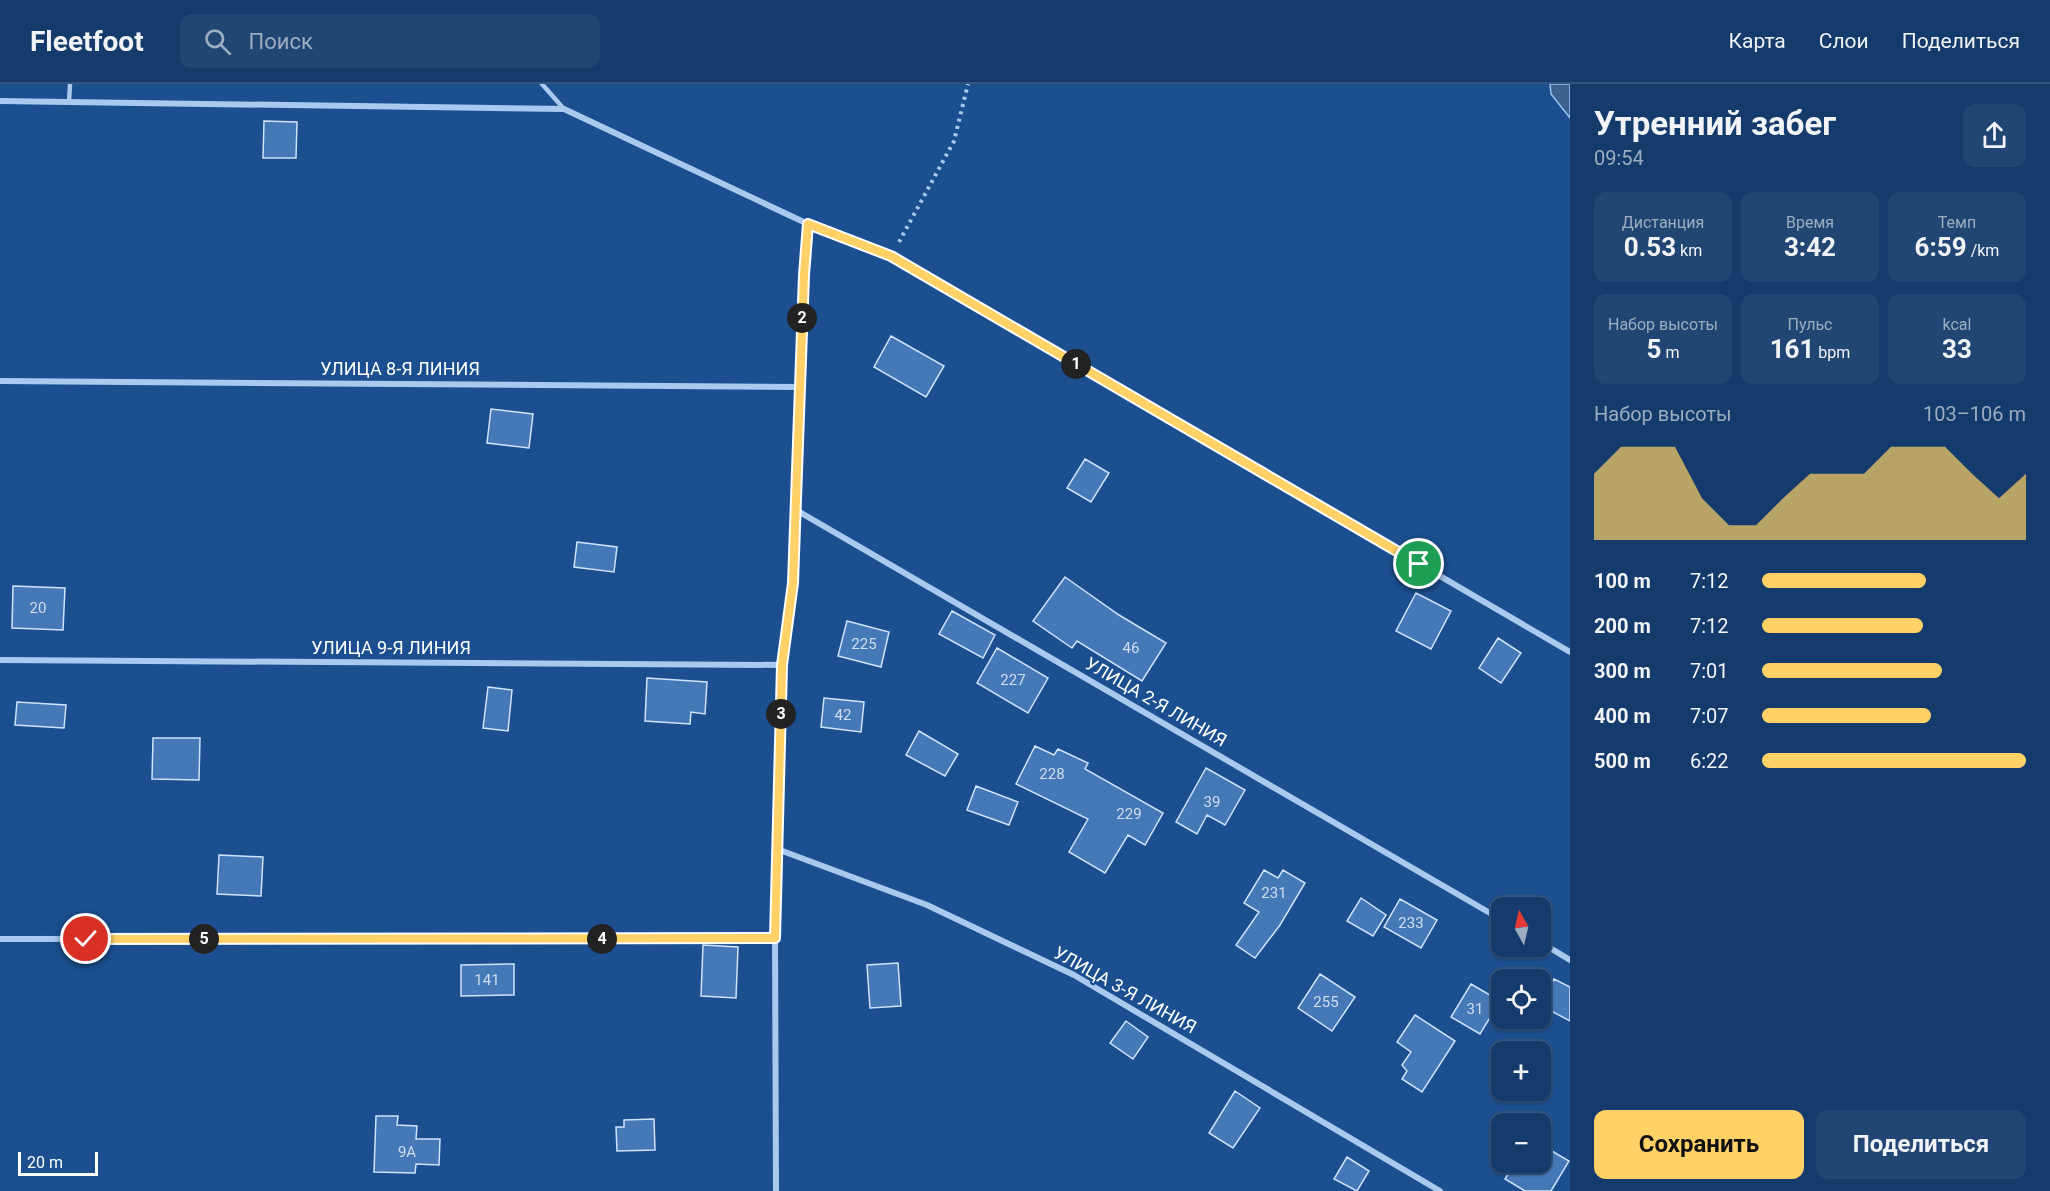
<!DOCTYPE html>
<html lang="ru">
<head>
<meta charset="utf-8">
<style>
  :root { --surface:#143b6b; --page:#214673; --text:#f1f3f6; --muted:#9dadc1; --line:#33557e; --accent:#ffd166 }
  body { margin:0; font-family:Roboto,sans-serif; background:var(--page); color:var(--text); height:100vh; display:flex; flex-direction:column; font-size:22px; white-space:nowrap }
  * { box-sizing:border-box; margin:0 }
  p { font-size:20px; color:var(--muted) }
  .icon { flex:none; width:33px; height:33px; fill:none; stroke:currentColor; stroke-width:2; stroke-linecap:round; stroke-linejoin:round }
  .map { position:relative; flex:1; overflow:hidden }
  .sheet { display:flex; flex-direction:column; background:var(--surface); width:480px }
  .sheet>* { flex:none }
  .needle { width:39px; rotate:352deg }
  .tools { position:absolute; left:1491px; top:813px; display:grid; gap:12px }
  .tools a { display:grid; place-items:center; width:60px; height:60px; border-radius:12px; background:var(--surface); box-shadow:0 2px 4px #0004,0 0 0 2px var(--line); font-size:30px }
  .scale { position:absolute; left:18px; bottom:15px; width:80px; box-sizing:border-box; padding-left:6px; border:3px solid #fff; border-top:0; font-size:16px; line-height:21px; white-space:nowrap; color:#fff; -webkit-text-stroke:4px #1b4f8f; paint-order:stroke }
  .pin { position:absolute; display:grid; place-items:center; width:51px; height:51px; color:#fff; margin:-26px; border:3px solid #fff; border-radius:50%; box-shadow:0 2px 6px #0007 }
  .km { position:absolute; width:30px; height:30px; margin:-15px; border-radius:50%; background:#222; color:#fff; font-size:16px; line-height:30px; text-align:center }
  .round { display:grid; place-items:center; flex:none; width:63px; height:63px; border-radius:12px; background:var(--page) }
  .overview { display:flex; align-items:center; justify-content:space-between; height:102px; padding:0 24px }
  h1 { font-size:33px; font-weight:700; line-height:45px }
  .stats { display:grid; grid-template-columns:repeat(3,1fr); gap:9px; height:102px; padding:6px 24px }
  .stats div { display:grid; align-content:center; border-radius:12px; background:var(--page); text-align:center }
  .stats b { font-size:26px; font-weight:700 }
  .stats small { font-size:16px; font-weight:400 }
  .stats p { font-size:16px }
  .chart { height:168px; padding:12px 24px }
  .chart p { display:flex; justify-content:space-between }
  .chart svg { width:100%; height:108px; margin-top:6px; fill:var(--accent); opacity:.7 }
  .primary-button { display:flex; gap:12px; margin-top:auto; padding:12px 24px }
  .primary-button a { flex:1; height:69px; border-radius:12px; background:var(--accent); color:#111; font-size:24px; font-weight:700; line-height:69px; text-align:center }
  .primary-button a+a { background:var(--page); color:var(--text) }
  ul { padding:0 24px; list-style:none; font-size:20px }
  li { display:grid; grid-template-columns:96px 72px 1fr; align-items:center; height:45px }
  li i { height:15px; border-radius:8px; background:var(--accent) }
  header { display:flex; align-items:center; gap:36px; box-sizing:border-box; height:84px; padding:0 30px; background:var(--surface); border-bottom:2px solid var(--line) }
  header strong { font-size:28px }
  nav { display:flex; gap:33px; margin-inline-start:auto; font-size:21px }
  .search { width:420px; height:54px; background:var(--page); display:flex; align-items:center; gap:15px; box-sizing:border-box; padding:0 21px; border-radius:12px; color:var(--muted); font-size:22px }
  main { display:flex; flex:1; min-height:0 }
  .map>svg:first-child { display:block }
  .water { fill:#3c6290; stroke:#9cc4f0; stroke-width:1.5 }
  .building { fill:#4478b7; stroke:#cfe3fa; stroke-width:1.5 }
  .lines { fill:none; stroke-linecap:round; stroke-linejoin:round }
  .path { stroke:#a9c9ee; stroke-width:4; stroke-dasharray:3 4.5; stroke-linecap:butt }
  .service { stroke:#a9c9ee; stroke-width:4.5 }
  .minor { stroke:#a9c9ee; stroke-width:6 }
  .route-casing { stroke:#fff; stroke-width:12 }
  .route { stroke:#ffd166; stroke-width:8 }
  .labels { text-anchor:middle; stroke-width:4.5; stroke-linejoin:round; paint-order:stroke }
  .number-label { font-size:15px; fill:#d0dded }
  .street-label { font-size:18px; fill:#fff; stroke:#1b4f8f }
</style>
</head>
<body>
<header>
<strong>Fleetfoot</strong>
<div class="search"><svg class="icon" aria-label="search" viewBox="0 0 24 24"><circle cx="10" cy="10" r="6"/><path d="M15 15l6 6"/></svg>Поиск</div>
<nav><a>Карта</a><a>Слои</a><a>Поделиться</a></nav>
</header>
<main>
<div class="map">
<svg width="1570" height="1107" viewBox="0 0 1570 1107">
  <rect width="100%" height="100%" fill="#1b4f8f"/>
  <path class="water" d="M 1550,0 L 1570,0 L 1570,34 L 1551,10 Z"/>
  <path class="building" d="M 264,37 L 297,38 L 296,74 L 263,74 Z
    M 891,252 L 944,282 L 926,313 L 874,283 Z
    M 491,325 L 533,330 L 529,364 L 487,359 Z
    M 1085,375 L 1109,389 L 1091,418 L 1067,404 Z
    M 577,458 L 617,463 L 614,488 L 574,483 Z
    M 1065,493 L 1119,531 L 1166,559 L 1142,597 L 1077,557 L 1072,564 L 1033,537 Z
    M 13,502 L 65,504 L 63,546 L 12,544 Z
    M 1416,509 L 1451,527 L 1431,565 L 1396,547 Z
    M 952,527 L 995,551 L 983,574 L 939,550 Z
    M 847,537 L 889,548 L 881,583 L 838,572 Z
    M 1498,554 L 1521,569 L 1501,599 L 1479,584 Z
    M 997,564 L 1048,594 L 1028,629 L 977,599 Z
    M 647,594 L 707,598 L 705,630 L 691,628 L 690,640 L 645,637 Z
    M 488,603 L 512,606 L 508,647 L 483,644 Z
    M 824,614 L 864,618 L 861,648 L 821,643 Z
    M 17,618 L 66,621 L 64,644 L 15,641 Z
    M 919,647 L 958,670 L 945,692 L 906,671 Z
    M 153,654 L 200,654 L 199,696 L 152,695 Z
    M 1035,662 L 1054,671 L 1058,665 L 1088,679 L 1085,685 L 1163,729 L 1145,761 L 1128,751 L 1105,789 L 1069,768 L 1088,735 L 1016,700 Z
    M 1206,684 L 1245,706 L 1225,741 L 1207,731 L 1197,750 L 1176,738 Z
    M 976,702 L 1018,718 L 1009,741 L 967,726 Z
    M 219,771 L 263,773 L 261,812 L 217,810 Z
    M 1264,786 L 1278,794 L 1283,786 L 1305,799 L 1280,841 L 1255,874 L 1236,861 L 1259,828 L 1244,819 Z
    M 1361,814 L 1386,831 L 1373,852 L 1347,837 Z
    M 1400,815 L 1437,836 L 1421,864 L 1384,843 Z
    M 703,861 L 738,863 L 736,914 L 701,912 Z
    M 898,879 L 901,922 L 870,924 L 867,881 Z
    M 514,880 L 514,911 L 461,912 L 461,881 Z
    M 1320,890 L 1355,913 L 1332,947 L 1298,924 Z
    M 1554,895 L 1570,903 L 1570,937 L 1540,921 Z
    M 1471,900 L 1500,917 L 1480,950 L 1451,933 Z
    M 1415,931 L 1455,957 L 1422,1008 L 1402,995 L 1407,987 L 1402,981 L 1411,968 L 1397,958 Z
    M 1126,937 L 1148,953 L 1133,975 L 1110,959 Z
    M 1235,1007 L 1260,1024 L 1233,1064 L 1209,1049 Z
    M 376,1032 L 398,1032 L 397,1041 L 417,1042 L 416,1055 L 440,1055 L 439,1081 L 416,1080 L 415,1089 L 374,1088 Z
    M 654,1035 L 655,1066 L 617,1067 L 616,1043 L 624,1043 L 624,1036 Z
    M 1540,1060 L 1569,1077 L 1551,1107 L 1525,1107 L 1505,1095 L 1515,1078 L 1540,1078 Z
    M 1347,1073 L 1369,1087 L 1357,1107 L 1334,1095 Z"/>
  <g class="lines">
    <path class="path" d="M 899,158 L 954,57 L 968,0"/>
    <path class="service" d="M 542,0 L 564,25
      M 69,18 L 70,0"/>
    <path class="minor" d="M 0,17 L 564,25 L 808,140 L 892,172 L 1570,568
      M 0,297 L 800,303
      M 796,426 L 1502,836
      M 0,576 L 782,581
      M 777,765 L 927,821 L 1074,891 L 1440,1107
      M 0,855 L 775,854
      M 1540,858 L 1570,876
      M 776,1107 L 775,854 L 782,581 L 793,499 L 804,191 L 808,140"/>
  </g>
  <g class="lines">
    <defs>
      <path id="route" d="M 86,855 L 775,854 L 782,581 L 793,499 L 804,191 L 808,140 L 891,172 L 1419,480"/>
    </defs>
    <use href="#route" class="route-casing"/>
    <use href="#route" class="route"/>
  </g>
  <g class="labels">
    <g class="number-label">
      <text x="38" y="529">20</text>
      <text x="864" y="565">225</text>
      <text x="1131" y="569">46</text>
      <text x="1013" y="601">227</text>
      <text x="843" y="636">42</text>
      <text x="1052" y="695">228</text>
      <text x="1212" y="723">39</text>
      <text x="1129" y="735">229</text>
      <text x="1274" y="814">231</text>
      <text x="1411" y="844">233</text>
      <text x="487" y="901">141</text>
      <text x="1326" y="923">255</text>
      <text x="1475" y="930">31</text>
      <text x="407" y="1073">9А</text>
    </g>
    <g class="street-label">
      <text x="400" y="291">УЛИЦА 8-Я ЛИНИЯ</text>
      <text x="391" y="570">УЛИЦА 9-Я ЛИНИЯ</text>
      <text transform="translate(1156 618) rotate(30)" y="6">УЛИЦА 2-Я ЛИНИЯ</text>
      <text transform="translate(1125 906) rotate(29)" y="6">УЛИЦА 3-Я ЛИНИЯ</text>
    </g>
  </g>
</svg>
<div class="tools">
<a><svg class="needle" viewBox="-14 -14 28 28"><path d="M0-13l5 13h-10z" fill="#e53935"/><path d="M0 13l5-13h-10z" fill="#9dadc1"/></svg></a>
<a><svg class="icon" aria-label="locate" viewBox="0 0 24 24"><circle cx="12" cy="12" r="6"/><path d="M12 2v4M12 18v4M2 12h4M18 12h4"/></svg></a>
<a>+</a>
<a>−</a>
</div>
<div class="scale">20 m</div>
<div class="pin" style="left:1419px;top:480px;background:#1e9e55"><svg class="icon" aria-label="arrive" viewBox="0 0 24 24"><path d="M6 21V4h12l-3 4 3 4H6"/></svg></div>
<div class="pin" style="left:86px;top:855px;background:#d93025"><svg class="icon" aria-label="check" viewBox="0 0 24 24"><path d="M5 12l5 5 9-10"/></svg></div>
<b class="km" style="left:1076px;top:280px">1</b>
<b class="km" style="left:802px;top:234px">2</b>
<b class="km" style="left:781px;top:630px">3</b>
<b class="km" style="left:602px;top:855px">4</b>
<b class="km" style="left:204px;top:855px">5</b>
</div>
<section class="sheet">
<div class="overview"><div><h1>Утренний забег</h1><p>09:54</p></div><a class="round"><svg class="icon" aria-label="share" viewBox="0 0 24 24"><path d="M12 15V3M7 8l5-5 5 5M5 13v7h14v-7"/></svg></a></div>
<div class="stats">
<div><p>Дистанция</p><b>0.53<small> km</small></b></div>
<div><p>Время</p><b>3:42</b></div>
<div><p>Темп</p><b>6:59<small> /km</small></b></div>
</div>
<div class="stats">
<div><p>Набор высоты</p><b>5<small> m</small></b></div>
<div><p>Пульс</p><b>161<small> bpm</small></b></div>
<div><p>kcal</p><b>33</b></div>
</div>
<div class="chart"><p><span>Набор высоты</span>103–106 m</p>
<svg viewBox="0 0 160 44" preserveAspectRatio="none"><path d="M0 44V17L10 6L20 6L30 6L40 27L50 38L60 38L70 27L80 17L90 17L100 17L110 6L120 6L130 6L140 17L150 27L160 17V44z"/></svg>
</div>
<ul>
<li><b>100 m</b>7:12<i style="width:62%"></i></li>
<li><b>200 m</b>7:12<i style="width:61%"></i></li>
<li><b>300 m</b>7:01<i style="width:68%"></i></li>
<li><b>400 m</b>7:07<i style="width:64%"></i></li>
<li><b>500 m</b>6:22<i style="width:100%"></i></li>
</ul>
<div class="primary-button"><a>Сохранить</a><a>Поделиться</a></div>
</section>
</main>
</body>
</html>
